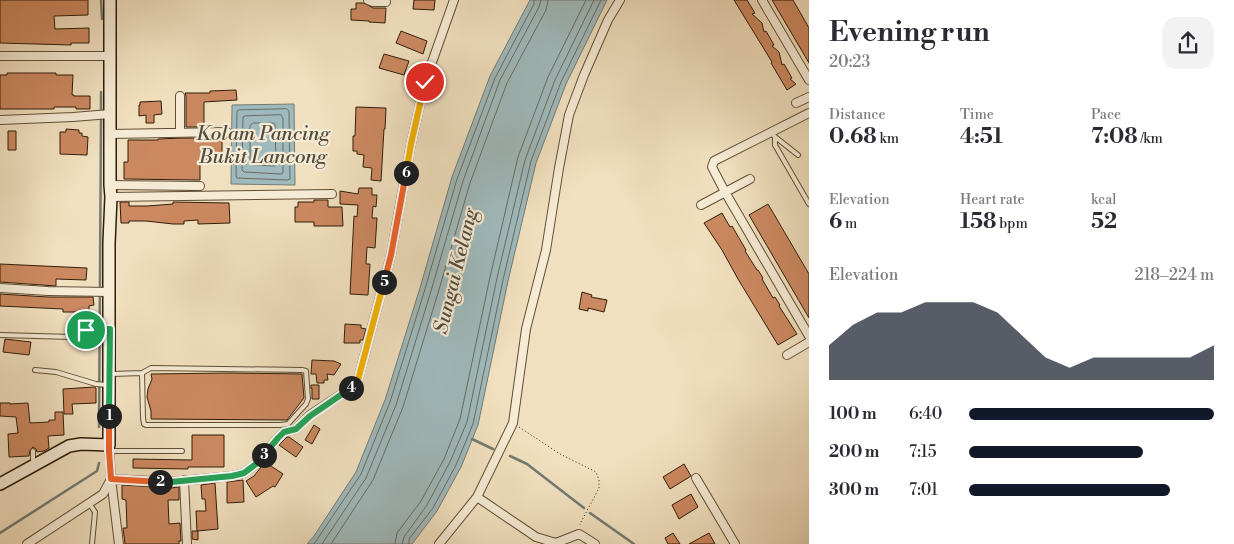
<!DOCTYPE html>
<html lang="en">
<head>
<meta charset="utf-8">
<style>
  :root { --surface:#fff; --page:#f2f2f3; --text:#2b2b33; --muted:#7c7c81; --accent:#111827 }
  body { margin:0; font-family:"Libre Bodoni",serif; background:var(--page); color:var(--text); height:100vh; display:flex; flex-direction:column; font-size:19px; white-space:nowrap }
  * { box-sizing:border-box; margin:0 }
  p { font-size:16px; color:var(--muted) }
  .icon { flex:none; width:28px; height:28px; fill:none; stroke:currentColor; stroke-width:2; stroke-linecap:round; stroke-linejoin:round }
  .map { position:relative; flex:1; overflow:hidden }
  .details { display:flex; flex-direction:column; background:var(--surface); width:425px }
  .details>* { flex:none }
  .pin { position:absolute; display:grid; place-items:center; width:42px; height:42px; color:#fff; margin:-21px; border:2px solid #fff; border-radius:50%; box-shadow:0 1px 5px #0007 }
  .km { position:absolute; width:25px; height:25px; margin:-12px; border-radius:50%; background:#222; color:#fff; font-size:14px; line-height:25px; text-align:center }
  .round { display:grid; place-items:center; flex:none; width:52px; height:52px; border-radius:15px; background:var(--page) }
  .overview { display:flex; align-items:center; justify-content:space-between; height:85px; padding:0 20px }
  h1 { font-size:28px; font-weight:700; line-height:38px }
  .metrics { display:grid; grid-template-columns:repeat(3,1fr); gap:8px; height:85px; padding:5px 20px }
  .metrics div { display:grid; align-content:center }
  .metrics b { font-size:21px; font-weight:700 }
  .metrics small { font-size:14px; font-weight:400 }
  .metrics p { font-size:14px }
  .chart { height:140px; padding:10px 20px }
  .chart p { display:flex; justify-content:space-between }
  .chart svg { width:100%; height:90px; margin-top:5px; fill:var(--accent); opacity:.7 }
  ul { padding:0 20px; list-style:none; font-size:16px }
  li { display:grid; grid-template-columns:80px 60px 1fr; align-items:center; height:38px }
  li i { height:12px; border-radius:6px; background:var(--accent) }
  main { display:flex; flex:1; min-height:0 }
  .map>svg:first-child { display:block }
  .water { fill:#9fbabd; stroke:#727b74 }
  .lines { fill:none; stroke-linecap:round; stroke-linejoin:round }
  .shore { stroke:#676c62; stroke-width:1 }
  .stream { stroke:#727b74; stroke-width:2.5 }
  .building { fill:#cc8961; stroke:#2f1d07 }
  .lane-casing { stroke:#604e35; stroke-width:6 }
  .street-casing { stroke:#604e35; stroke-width:10 }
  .secondary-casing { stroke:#2f1d07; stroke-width:14 }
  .path { stroke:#2f1d07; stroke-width:1; stroke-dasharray:1 2.5; stroke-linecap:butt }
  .lane { stroke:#f6ebd5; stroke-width:4 }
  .street { stroke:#f6ebd5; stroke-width:8 }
  .secondary { stroke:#f6ebd5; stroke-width:11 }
  .split-1-casing { stroke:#fff; stroke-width:10 }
  .split-2-casing { stroke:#fff; stroke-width:10 }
  .split-3-casing { stroke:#fff; stroke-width:10 }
  .split-4-casing { stroke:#fff; stroke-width:10 }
  .split-5-casing { stroke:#fff; stroke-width:10 }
  .split-6-casing { stroke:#fff; stroke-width:10 }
  .split-7-casing { stroke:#fff; stroke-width:10 }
  .split-1 { stroke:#22a559; stroke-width:6 }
  .split-2 { stroke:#f0652b; stroke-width:6 }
  .split-3 { stroke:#22a559; stroke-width:6 }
  .split-4 { stroke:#22a559; stroke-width:6 }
  .split-5 { stroke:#f5b400; stroke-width:6 }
  .split-6 { stroke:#f0652b; stroke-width:6 }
  .split-7 { stroke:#f5b400; stroke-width:6 }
  .labels { text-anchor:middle; stroke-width:4.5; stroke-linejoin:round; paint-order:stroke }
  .water-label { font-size:20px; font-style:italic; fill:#514c3e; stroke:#f6ebd5 }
</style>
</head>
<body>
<main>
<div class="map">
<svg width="809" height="544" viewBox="0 0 809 544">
  <rect width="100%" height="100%" fill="#f1e0bf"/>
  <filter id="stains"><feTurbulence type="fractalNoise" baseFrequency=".004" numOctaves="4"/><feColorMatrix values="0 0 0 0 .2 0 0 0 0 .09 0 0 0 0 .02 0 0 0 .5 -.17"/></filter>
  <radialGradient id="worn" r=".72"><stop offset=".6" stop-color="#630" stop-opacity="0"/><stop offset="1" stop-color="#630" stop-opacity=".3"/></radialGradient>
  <path class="water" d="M 530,0 L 607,0 L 566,84 L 536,163 L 508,281 L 478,425 L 461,467 L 437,511 L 412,544 L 307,544 L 314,536 L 356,472 L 385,400 L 420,288 L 452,177 L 490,76 Z
    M 294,104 L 295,185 L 231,184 L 232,105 Z"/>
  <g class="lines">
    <path class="shore" d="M 287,109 L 289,111 L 290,179 L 287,180 L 237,178 L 236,176 L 237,111 L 239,110 Z
      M 281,115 L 283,118 L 283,173 L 281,174 L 244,172 L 242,170 L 243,117 L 245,116 Z
      M 253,123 L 273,123 L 275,124 L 276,163 L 275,166 L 252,165 L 250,164 L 250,126 Z
      M 314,544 L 361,474 L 390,402 L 425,289 L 457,179 L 495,78 L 534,4 L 534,0
      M 322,544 L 366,478 L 396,405 L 431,291 L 463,181 L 500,80 L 539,7 L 541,0
      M 331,544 L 373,480 L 403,407 L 438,293 L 470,183 L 507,83 L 546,10 L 548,0
      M 395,544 L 397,533 L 421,501 L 444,459 L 460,419 L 490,277 L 518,157 L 548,77 L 586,0
      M 402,544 L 404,537 L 427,505 L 450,462 L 467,422 L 497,278 L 525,160 L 555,80 L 594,0
      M 409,544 L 409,539 L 433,508 L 456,465 L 473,424 L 503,280 L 531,161 L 561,82 L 601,0"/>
    <path class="stream" d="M 101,0 L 102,19
      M 101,92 L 101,113
      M 99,427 L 101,120
      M 472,439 L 493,449
      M 510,456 L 527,464 L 584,508
      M 590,513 L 634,544
      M 0,533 L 97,471 L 99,463"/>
  </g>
  <path class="building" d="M 0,0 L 88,0 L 88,15 L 54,16 L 55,29 L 89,28 L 89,43 L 71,43 L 71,45 L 0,43 Z
    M 414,0 L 435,0 L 434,10 L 413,9 Z
    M 734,0 L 747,0 L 755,13 L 752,14 L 762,23 L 764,32 L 766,31 L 774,45 L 772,46 L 779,52 L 782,65 L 784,64 L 792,78 L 790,79 L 796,84 L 787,90 L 771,63 L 772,62 Z
    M 772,0 L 793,0 L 809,28 L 809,63 Z
    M 356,3 L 364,3 L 373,8 L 386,8 L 385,23 L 369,22 L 369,21 L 351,20 L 351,9 L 356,9 Z
    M 401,31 L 427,41 L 423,54 L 396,43 Z
    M 384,54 L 409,61 L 404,75 L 379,68 Z
    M 7,73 L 56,73 L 56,75 L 73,75 L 72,95 L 74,95 L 74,96 L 90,96 L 90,109 L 76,109 L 76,107 L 54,107 L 54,109 L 0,109 L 0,75 L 7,75 Z
    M 236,90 L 237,100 L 204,102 L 204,127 L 186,127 L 186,96 L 185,93 L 210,93 L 210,91 Z
    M 161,101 L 162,114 L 154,115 L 154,123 L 146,123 L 146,115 L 139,116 L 139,105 L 140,105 L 140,102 Z
    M 356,107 L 386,108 L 385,129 L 384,129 L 381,181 L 371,180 L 372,168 L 363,167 L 364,155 L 357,154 L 357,151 L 353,151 L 353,136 L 355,136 Z
    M 66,129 L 79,130 L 79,133 L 82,133 L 82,136 L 88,137 L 87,155 L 60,154 L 60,132 L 66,132 Z
    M 8,131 L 16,131 L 16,150 L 8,150 Z
    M 183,138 L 222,138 L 222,159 L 200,160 L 200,180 L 124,179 L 124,162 L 128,162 L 128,140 L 158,140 L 158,139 Z
    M 359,188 L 372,188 L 372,195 L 377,195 L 376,207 L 373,206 L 372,218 L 377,218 L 375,248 L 367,247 L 366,264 L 370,264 L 368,295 L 350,294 L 354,216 L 357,217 L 358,205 L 340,204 L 340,191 L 358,194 Z
    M 314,200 L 328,200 L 328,207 L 342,207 L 343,226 L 314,226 L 314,222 L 295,222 L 295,207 L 298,207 L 298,202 L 314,202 Z
    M 120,202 L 129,202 L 129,206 L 147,206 L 173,204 L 173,202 L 229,203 L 230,223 L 198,224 L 198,220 L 184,221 L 184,224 L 173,224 L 146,221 L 129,221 L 129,223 L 121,223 Z
    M 768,204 L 809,274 L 809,318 L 749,215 Z
    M 722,213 L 730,227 L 732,226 L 746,250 L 745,251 L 757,270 L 758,270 L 763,278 L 762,279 L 773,298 L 775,297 L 780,305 L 779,306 L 797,334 L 778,345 L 738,279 L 722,250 L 704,223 Z
    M 0,264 L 87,268 L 86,280 L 56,279 L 56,286 L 0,282 Z
    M 582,292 L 592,295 L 591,297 L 607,300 L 604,312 L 588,308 L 588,311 L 579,309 Z
    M 0,294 L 48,297 L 93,297 L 94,305 L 89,306 L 89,312 L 77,313 L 77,312 L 63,312 L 63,309 L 0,306 Z
    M 345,324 L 361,325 L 361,328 L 366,329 L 363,340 L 360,340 L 360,343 L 344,343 Z
    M 5,339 L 31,342 L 29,355 L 3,352 Z
    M 312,360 L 334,361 L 341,364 L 334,375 L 327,374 L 328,380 L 324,380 L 324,383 L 317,383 L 316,374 L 311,374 Z
    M 229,373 L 302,374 L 304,398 L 287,420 L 151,419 L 151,411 L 147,397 L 148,389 L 152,379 L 151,374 Z
    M 311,385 L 319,385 L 319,399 L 312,399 L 312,388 L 311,389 Z
    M 94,387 L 96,388 L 96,403 L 72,404 L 73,414 L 64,414 L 63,389 Z
    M 0,403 L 10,403 L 10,404 L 28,403 L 30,423 L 49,422 L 49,420 L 55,420 L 55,412 L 63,412 L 64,435 L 48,436 L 49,448 L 44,451 L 37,452 L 36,449 L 33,447 L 30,450 L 29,456 L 9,457 L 8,434 L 18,433 L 16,417 L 0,416 Z
    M 314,425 L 320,429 L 312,444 L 305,440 Z
    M 192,435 L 224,435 L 224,467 L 188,467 L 188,469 L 133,468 L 133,459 L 192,460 Z
    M 287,437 L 289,437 L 303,447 L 296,457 L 279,445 Z
    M 265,462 L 283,474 L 275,487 L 273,486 L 256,497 L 246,481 L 254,476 Z
    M 684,464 L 691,476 L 670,489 L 663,477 Z
    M 243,480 L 244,502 L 227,503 L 227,482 Z
    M 215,483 L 218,529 L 197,531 L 196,511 L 206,511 L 205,499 L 202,499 L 201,485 Z
    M 122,485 L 171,488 L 179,487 L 179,500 L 168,500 L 169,524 L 180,523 L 181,541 L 179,541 L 179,544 L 125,544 L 123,528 L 127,528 L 126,500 L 122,499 Z
    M 691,494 L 698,507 L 679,519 L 672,505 Z
    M 192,531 L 198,531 L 198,540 L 192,539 Z
    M 673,533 L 680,544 L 668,544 L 665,538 Z
    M 709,533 L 715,544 L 689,544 Z"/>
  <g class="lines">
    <defs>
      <path id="lane" d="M 774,136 L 798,155
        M 775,137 L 775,145 L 809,204
        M 0,335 L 72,337 L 86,330 L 107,329
        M 35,370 L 56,372 L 96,384 L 107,385
        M 112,374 L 142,373 L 143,418 L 144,424 L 146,425 L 280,425 L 288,424 L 306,404 L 308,399 L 306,371 L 302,370 L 151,368 L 142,373
        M 33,451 L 33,464
        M 109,451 L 182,451
        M 89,503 L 95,512 L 92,544"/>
      <path id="street" d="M 368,0 L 373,2 L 386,2
        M 762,0 L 809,80
        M 0,56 L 110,56
        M 796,103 L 809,97
        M 809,113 L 714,161 L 712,167 L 725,192 L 809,336
        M 0,120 L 73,117 L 110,114
        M 180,133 L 180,96
        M 110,134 L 227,132
        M 110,185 L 200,186
        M 111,197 L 332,194
        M 701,205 L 750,179
        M 0,288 L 48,291 L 110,292
        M 787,355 L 809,342
        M 696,478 L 735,544
        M 184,480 L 187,544
        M 477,497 L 536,537 L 556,543 L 579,534 L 595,544
        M 27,544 L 103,494 L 111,479 L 109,445
        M 119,544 L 111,479 L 171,482 L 232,476 L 244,473 L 255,465 L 278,438 L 284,432 L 296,429 L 310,415 L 354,386 L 358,380 L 391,255 L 411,144 L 425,82 L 454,0
        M 439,544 L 477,497 L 513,423 L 526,329 L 546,250 L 559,168 L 569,115 L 584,75 L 608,20 L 620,0"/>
      <path id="secondary" d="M 0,484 L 69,446 L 81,444 L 109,445 L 109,243 L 111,197 L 110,185 L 110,0"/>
    </defs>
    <use href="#lane" class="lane-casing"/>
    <use href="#street" class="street-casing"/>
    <use href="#secondary" class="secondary-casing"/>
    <path class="path" d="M 519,427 L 560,454 L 596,472 L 599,480 L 599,488 L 581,522 L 580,525"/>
    <use href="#lane" class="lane"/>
    <use href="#street" class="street"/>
    <use href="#secondary" class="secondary"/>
  </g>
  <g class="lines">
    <defs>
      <path id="split-1" d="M 86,330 L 110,329 L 109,416"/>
      <path id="split-2" d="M 109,416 L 109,451 L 111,479 L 160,482"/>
      <path id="split-3" d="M 160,482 L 171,482 L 232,476 L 244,473 L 256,464 L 264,455"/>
      <path id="split-4" d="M 264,455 L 278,438 L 284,432 L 296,429 L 310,416 L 351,388"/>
      <path id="split-5" d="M 351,388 L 354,386 L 358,380 L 384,282"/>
      <path id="split-6" d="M 384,282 L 391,255 L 406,173"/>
      <path id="split-7" d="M 406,173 L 411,144 L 425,82"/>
    </defs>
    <use href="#split-1" class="split-1-casing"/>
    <use href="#split-2" class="split-2-casing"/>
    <use href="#split-3" class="split-3-casing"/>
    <use href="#split-4" class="split-4-casing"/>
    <use href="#split-5" class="split-5-casing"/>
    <use href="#split-6" class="split-6-casing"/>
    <use href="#split-7" class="split-7-casing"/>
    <use href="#split-1" class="split-1"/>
    <use href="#split-2" class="split-2"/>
    <use href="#split-3" class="split-3"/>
    <use href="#split-4" class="split-4"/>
    <use href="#split-5" class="split-5"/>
    <use href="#split-6" class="split-6"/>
    <use href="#split-7" class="split-7"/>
  </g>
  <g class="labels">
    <g class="water-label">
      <text x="263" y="140">Kolam Pancing<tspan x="263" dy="23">Bukit Lancong</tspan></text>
      <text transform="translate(455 271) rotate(-76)" y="7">Sungai Kelang</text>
    </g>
  </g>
  <rect width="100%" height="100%" filter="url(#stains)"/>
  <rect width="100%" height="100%" fill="url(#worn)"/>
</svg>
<div class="pin" style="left:86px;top:330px;background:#1e9e55"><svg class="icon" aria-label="arrive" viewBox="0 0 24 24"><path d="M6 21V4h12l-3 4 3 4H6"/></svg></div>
<div class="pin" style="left:425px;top:82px;background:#d93025"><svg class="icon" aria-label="check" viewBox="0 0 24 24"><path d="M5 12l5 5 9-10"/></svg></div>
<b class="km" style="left:109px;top:416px">1</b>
<b class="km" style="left:160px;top:482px">2</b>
<b class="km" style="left:264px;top:455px">3</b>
<b class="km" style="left:351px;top:388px">4</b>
<b class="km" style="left:384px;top:282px">5</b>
<b class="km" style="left:406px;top:173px">6</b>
</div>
<section class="details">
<div class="overview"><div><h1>Evening run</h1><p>20:23</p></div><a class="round"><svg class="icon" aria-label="share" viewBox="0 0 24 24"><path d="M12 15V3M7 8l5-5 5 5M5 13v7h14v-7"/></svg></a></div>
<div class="metrics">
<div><p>Distance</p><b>0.68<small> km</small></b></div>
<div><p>Time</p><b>4:51</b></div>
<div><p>Pace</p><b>7:08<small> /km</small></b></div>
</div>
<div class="metrics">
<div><p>Elevation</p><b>6<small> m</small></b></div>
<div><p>Heart rate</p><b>158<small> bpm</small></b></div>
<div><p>kcal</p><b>52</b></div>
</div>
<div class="chart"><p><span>Elevation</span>218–224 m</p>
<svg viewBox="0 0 160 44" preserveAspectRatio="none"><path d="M0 44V27L10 17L20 11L30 11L40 6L50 6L60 6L70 11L80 22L90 33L100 38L110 33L120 33L130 33L140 33L150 33L160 27V44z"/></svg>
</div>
<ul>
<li><b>100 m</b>6:40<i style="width:100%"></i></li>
<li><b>200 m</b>7:15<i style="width:71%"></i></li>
<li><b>300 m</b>7:01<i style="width:82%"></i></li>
</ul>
</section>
</main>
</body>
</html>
